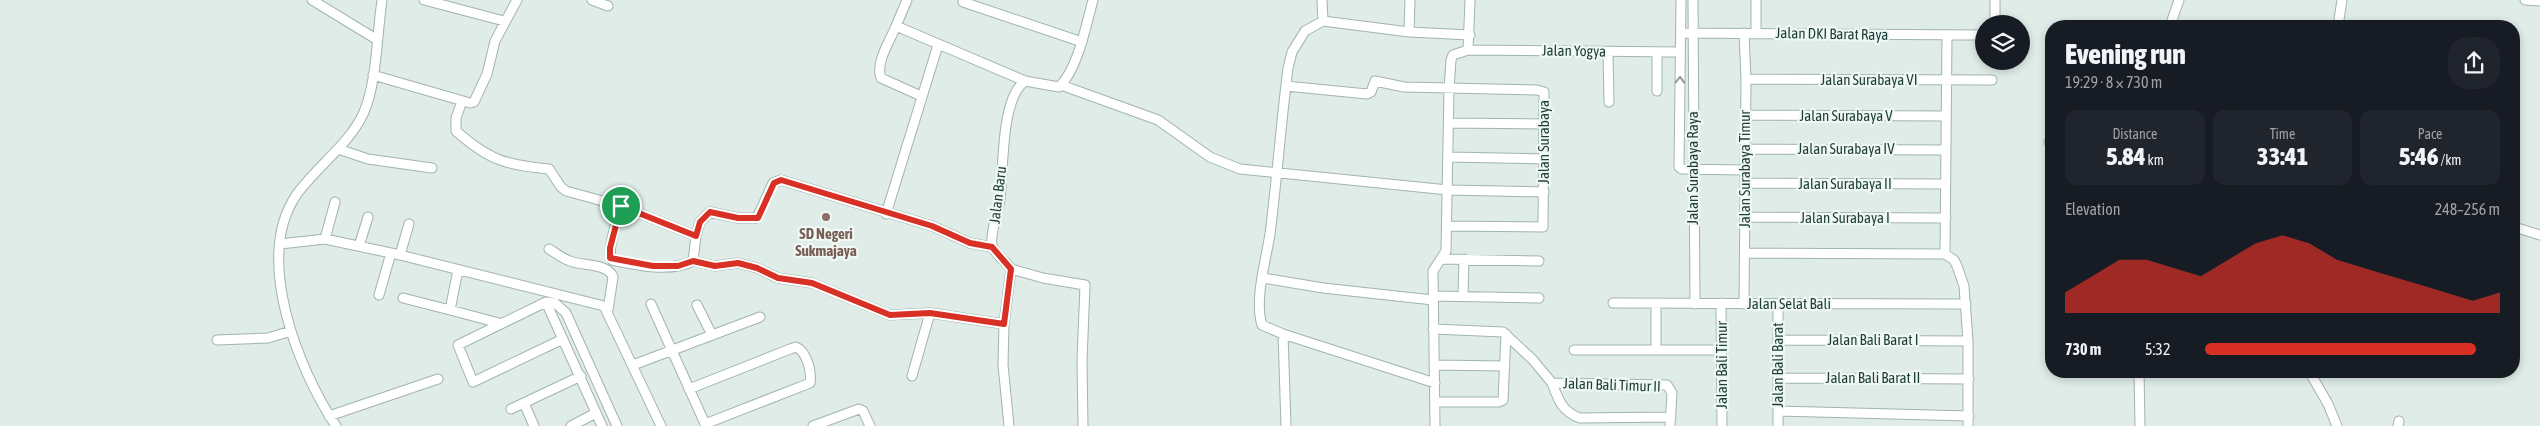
<!DOCTYPE html>
<html lang="en">
<head>
<meta charset="utf-8">
<style>
  :root { --surface:#171b24; --page:#20242c; --text:#f1f3f6; --muted:#9ea1a6; --accent:#d93025 }
  body { margin:0; font-family:"Asap Condensed",sans-serif; background:var(--page); color:var(--text); height:100vh; display:flex; flex-direction:column; font-size:19px; white-space:nowrap }
  * { box-sizing:border-box; margin:0 }
  p { font-size:16px; color:var(--muted) }
  .icon { flex:none; width:28px; height:28px; fill:none; stroke:currentColor; stroke-width:2; stroke-linecap:round; stroke-linejoin:round }
  .map { position:relative; flex:1; overflow:hidden }
  .drawer { position:absolute; left:2045px; top:20px; width:475px; height:358px; display:flex; flex-direction:column; background:var(--surface); border-radius:20px; box-shadow:0 2px 8px #0003 }
  .drawer>* { flex:none }
  .buttons { position:absolute; left:1975px; top:15px; display:grid; gap:10px }
  .buttons a { display:grid; place-items:center; width:55px; height:55px; border-radius:50%; background:var(--surface); box-shadow:0 2px 8px #0003; font-size:25px }
  .pin { position:absolute; display:grid; place-items:center; width:42px; height:42px; color:#fff; margin:-21px; border:2px solid #fff; border-radius:50%; box-shadow:0 1px 5px #0007 }
  .round { display:grid; place-items:center; flex:none; width:52px; height:52px; border-radius:20px; background:var(--page) }
  .head { display:flex; align-items:center; justify-content:space-between; height:85px; padding:0 20px }
  h1 { font-size:28px; font-weight:800; line-height:38px }
  .figures { display:grid; grid-template-columns:repeat(3,1fr); gap:8px; height:85px; padding:5px 20px }
  .figures div { display:grid; align-content:center; border-radius:12px; background:var(--page); text-align:center }
  .figures b { font-size:25px; font-weight:800 }
  .figures small { font-size:14px; font-weight:400 }
  .figures p { font-size:14px }
  .chart { height:140px; padding:10px 20px }
  .chart p { display:flex; justify-content:space-between }
  .chart svg { width:100%; height:90px; margin-top:5px; fill:var(--accent); opacity:.7 }
  ul { padding:0 20px; list-style:none; font-size:16px }
  li { display:grid; grid-template-columns:80px 60px 1fr; align-items:center; height:38px }
  li i { height:12px; border-radius:6px; background:var(--accent) }
  .map>svg:first-child { display:block }
  .lines { fill:none; stroke-linecap:round; stroke-linejoin:round }
  .street-casing { stroke:#a1b4af; stroke-width:11 }
  .street { stroke:#fff; stroke-width:9 }
  .oneway { stroke:#8e9e9c }
  .route-casing { stroke:#fff; stroke-width:10 }
  .route { stroke:#d93025; stroke-width:6 }
  .education-dot { fill:#8d6e63; stroke:#f0f8f5; stroke-width:2 }
  .labels { text-anchor:middle; stroke-width:4.5; stroke-linejoin:round; paint-order:stroke }
  .street-label { font-size:15px; fill:#1e3e38; stroke:#f0f8f5 }
  .education-label { font-size:15px; font-weight:bold; fill:#785e54; stroke:#f0f8f5 }
</style>
</head>
<body>
<div class="map">
<svg width="2540" height="426" viewBox="0 0 2540 426">
  <rect width="100%" height="100%" fill="#dfece7"/>
  <g class="lines">
    <defs>
      <path id="street" d="M 312,0 L 376,39
        M 424,0 L 504,21
        M 592,0 L 608,6
        M 907,0 L 896,26 L 1025,81 L 1059,87 C 1078,69 1086,25 1093,0
        M 1322,0 L 1323,21
        M 1681,0 L 1679,167 L 1682,169 L 1744,170
        M 1693,0 L 1695,304
        M 2525,0 L 2540,1
        M 963,2 L 1082,42
        M 1995,24 L 1995,0
        M 896,26 C 890,41 875,63 881,78 L 921,96
        M 2170,26 L 2179,0
        M 2338,26 L 2342,0
        M 1409,32 L 1410,0
        M 1681,33 L 1984,35
        M 1744,33 L 1746,79 L 1744,304
        M 1756,33 L 1756,0
        M 1468,50 L 1470,0
        M 1608,52 L 1609,102
        M 373,75 L 470,103 L 474,102 L 487,74 L 495,41 L 517,0
        M 1746,79 L 1992,80
        M 1061,85 L 1158,120 L 1210,157 L 1240,169 L 1448,190 L 1544,192
        M 1286,86 L 1367,94 L 1371,92 L 1375,81 L 1404,87 L 1537,90 L 1544,92 L 1543,227 L 1448,226
        M 1657,91 L 1657,52
        M 462,101 L 456,118 L 456,131 C 489,160 505,165 549,169 L 561,187 L 566,191 L 621,206 L 696,236 L 700,222 L 710,212 L 738,218 L 757,218 L 773,183 L 781,180 L 932,226 L 970,243 L 992,247
        M 1746,115 L 1946,116
        M 1449,123 L 1545,124
        M 2049,142 L 2051,142
        M 338,149 L 368,159 L 432,168
        M 1745,149 L 1946,150
        M 1448,157 L 1545,159
        M 1745,183 L 1946,184
        M 621,206 C 618,218 606,250 612,260 C 636,265 670,273 693,261 L 696,236
        M 886,214 L 938,45
        M 1745,217 L 1946,218
        M 2514,227 L 2540,235
        M 325,239 L 335,202
        M 280,244 L 325,239 L 400,255 L 604,306 L 661,426
        M 359,246 L 368,217
        M 549,249 C 556,253 563,259 570,261 C 582,266 608,263 613,277 L 608,310
        M 1745,253 L 1945,254
        M 1945,254 L 1947,35
        M 1945,254 L 1954,260 L 1957,266 L 1964,286 L 1968,341 L 1968,426
        M 400,255 L 409,224
        M 1442,259 L 1539,261
        M 693,261 L 715,266 L 738,263 L 757,268 L 778,278 L 812,283 L 890,315 L 930,313 L 1004,324
        M 1011,269 L 1043,278 L 1085,285 L 1082,361 L 1083,426
        M 458,270 L 450,310 L 499,323
        M 1263,278 L 1323,288 L 1433,300
        M 379,295 L 391,253
        M 1433,296 L 1539,298
        M 1463,296 L 1464,259
        M 403,298 L 450,310
        M 546,302 L 602,426
        M 1613,303 L 1966,304
        M 1721,303 L 1722,426
        M 651,304 L 706,426
        M 1656,304 L 1656,350
        M 1778,304 L 1778,426
        M 697,305 L 712,335
        M 1433,329 L 1503,332 L 1533,360 L 1552,383 L 1667,385 L 1672,393 L 1670,426
        M 1283,334 L 1286,426
        M 563,339 L 473,382 L 458,345 L 546,302 L 555,303 L 566,313 L 617,426
        M 217,340 L 268,338 L 291,331
        M 1778,340 L 1968,341
        M 1574,350 L 1722,350
        M 633,365 L 760,317
        M 1434,365 L 1505,366
        M 2139,371 L 2140,426
        M 2309,371 L 2328,404 L 2337,426
        M 912,376 L 930,313
        M 1778,378 L 1969,379
        M 1435,383 L 1283,334 L 1262,325 C 1254,300 1266,260 1270,234 C 1277,179 1281,123 1288,68 L 1292,52 L 1305,31 L 1323,21 L 1409,32 L 1470,35
        M 1552,383 C 1558,399 1562,412 1580,418 L 1671,417
        M 689,389 L 790,349 L 796,347 C 807,352 812,372 810,383 L 705,424
        M 1435,402 L 1499,402 L 1503,400 L 1506,334
        M 524,403 L 534,426
        M 511,409 L 581,376
        M 1778,411 L 1969,416
        M 329,416 L 438,379
        M 336,426 C 298,369 253,257 297,194 C 317,166 350,144 364,112 C 377,82 377,33 382,0
        M 571,426 L 596,413
        M 813,426 L 859,409 L 863,411 L 870,426
        M 1009,426 L 1003,365 L 1004,324 L 1011,269 C 1006,261 994,254 992,245 C 990,231 998,214 1000,199 C 1004,171 1000,99 1025,81
        M 1435,426 L 1433,271 L 1446,251 L 1449,89 L 1451,60 L 1453,55 L 1468,50 L 1680,52
        M 2398,426 L 2399,421"/>
    </defs>
    <use href="#street" class="street-casing"/>
    <use href="#street" class="street"/>
  </g>
  <defs><path id="oneway-chevron" d="M-2-3.5L2.5 0L-2 3.5" fill="none" stroke-width="1.6" stroke-linecap="round" stroke-linejoin="round" transform="scale(1.25)"/></defs>
  <use class="oneway" href="#oneway-chevron" transform="translate(1680 80) rotate(-89)"/>
  <g class="lines">
    <defs>
      <path id="route" d="M 781,180 L 932,226 L 970,243 L 992,247 L 1011,269 L 1004,324 L 930,313 L 890,315 L 812,283 L 778,278 L 757,268 L 738,263 L 715,266 L 693,261 L 678,266 L 653,266 L 610,258 L 610,248 L 621,206 L 696,236 L 700,222 L 710,212 L 738,218 L 758,218 L 774,183 Z"/>
    </defs>
    <use href="#route" class="route-casing"/>
    <use href="#route" class="route"/>
  </g>
  <circle class="education-dot" cx="826" cy="217" r="5"/>
  <g class="labels">
    <g class="street-label">
      <text transform="translate(1832 34) rotate(1)" y="5">Jalan DKI Barat Raya</text>
      <text transform="translate(1574 51) rotate(1)" y="5">Jalan Yogya</text>
      <text x="1869" y="85">Jalan Surabaya VI</text>
      <text x="1846" y="121">Jalan Surabaya V</text>
      <text transform="translate(1544 142) rotate(-90)" y="5">Jalan Surabaya</text>
      <text x="1846" y="154">Jalan Surabaya IV</text>
      <text transform="translate(1693 168) rotate(-90)" y="5">Jalan Surabaya Raya</text>
      <text transform="translate(1745 169) rotate(-90)" y="5">Jalan Surabaya Timur</text>
      <text x="1845" y="189">Jalan Surabaya II</text>
      <text transform="translate(998 195) rotate(-83)" y="5">Jalan Baru</text>
      <text x="1845" y="223">Jalan Surabaya I</text>
      <text x="1789" y="309">Jalan Selat Bali</text>
      <text x="1873" y="345">Jalan Bali Barat I</text>
      <text transform="translate(1722 365) rotate(-90)" y="5">Jalan Bali Timur</text>
      <text transform="translate(1778 365) rotate(-90)" y="5">Jalan Bali Barat</text>
      <text x="1873" y="383">Jalan Bali Barat II</text>
      <text transform="translate(1612 385) rotate(2)" y="5">Jalan Bali Timur II</text>
    </g>
    <g class="education-label">
      <text x="826" y="239">SD Negeri<tspan x="826" dy="17">Sukmajaya</tspan></text>
    </g>
  </g>
</svg>
<div class="buttons">
<a><svg class="icon" aria-label="layers" viewBox="0 0 24 24"><path d="M12 4l9 5-9 5-9-5zM3 14l9 5 9-5"/></svg></a>
</div>
<div class="pin" style="left:621px;top:206px;background:#1e9e55"><svg class="icon" aria-label="arrive" viewBox="0 0 24 24"><path d="M6 21V4h12l-3 4 3 4H6"/></svg></div>
<section class="drawer">
<div class="head"><div><h1>Evening run</h1><p>19:29 · 8 × 730 m</p></div><a class="round"><svg class="icon" aria-label="share" viewBox="0 0 24 24"><path d="M12 15V3M7 8l5-5 5 5M5 13v7h14v-7"/></svg></a></div>
<div class="figures">
<div><p>Distance</p><b>5.84<small> km</small></b></div>
<div><p>Time</p><b>33:41</b></div>
<div><p>Pace</p><b>5:46<small> /km</small></b></div>
</div>
<div class="chart"><p><span>Elevation</span>248–256 m</p>
<svg viewBox="0 0 160 44" preserveAspectRatio="none"><path d="M0 44V34L10 26L20 18L30 18L40 22L50 26L60 18L70 10L80 6L90 10L100 18L110 22L120 26L130 30L140 34L150 38L160 34V44z"/></svg>
</div>
<ul>
<li><b>730 m</b>5:32<i style="width:92%"></i></li>
</ul>
</section>
</div>
</body>
</html>
